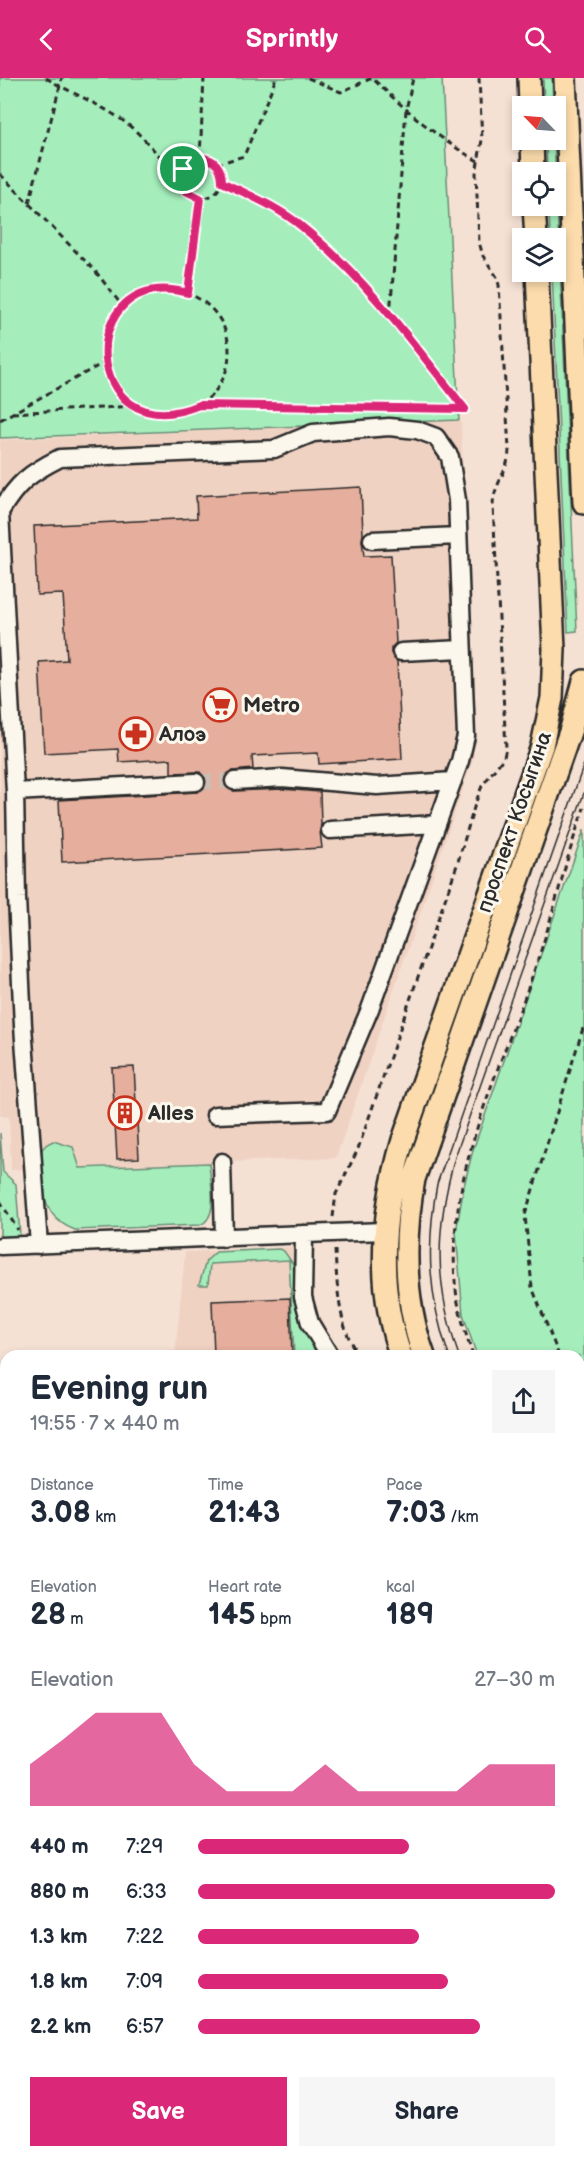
<!DOCTYPE html>
<html lang="en">
<head>
<meta charset="utf-8">
<style>
  :root { --surface:#fff; --page:#f6f6f7; --text:#1f2937; --muted:#747a83; --accent:#db2777 }
  body { margin:0; font-family:"Balsamiq Sans",sans-serif; background:var(--page); color:var(--text); height:100vh; display:flex; flex-direction:column; font-size:22px; white-space:nowrap }
  * { box-sizing:border-box; margin:0 }
  p { font-size:20px; color:var(--muted) }
  .icon { flex:none; width:33px; height:33px; fill:none; stroke:currentColor; stroke-width:2; stroke-linecap:round; stroke-linejoin:round }
  .map { position:relative; flex:1; overflow:hidden }
  .details { position:absolute; left:0px; top:1272px; width:585px; height:808px; display:flex; flex-direction:column; background:var(--surface); border-radius:18px 18px 0 0; box-shadow:0 3px 9px #0003 }
  .details>* { flex:none }
  .needle { width:39px; rotate:295deg }
  .fabs { position:absolute; left:512px; top:18px; display:grid; gap:12px }
  .fabs a { display:grid; place-items:center; width:54px; height:54px; border-radius:0px; background:var(--surface); box-shadow:0 3px 9px #0003; font-size:30px }
  .pin { position:absolute; display:grid; place-items:center; width:51px; height:51px; color:#fff; margin:-26px; border:3px solid #fff; border-radius:50%; box-shadow:0 2px 6px #0007 }
  .round { display:grid; place-items:center; flex:none; width:63px; height:63px; border-radius:0px; background:var(--page) }
  .head { display:flex; align-items:center; justify-content:space-between; height:102px; padding:0 30px }
  h1 { font-size:33px; font-weight:800; line-height:45px }
  .stats { display:grid; grid-template-columns:repeat(3,1fr); gap:9px; height:102px; padding:6px 30px }
  .stats div { display:grid; align-content:center }
  .stats b { font-size:30px; font-weight:800 }
  .stats small { font-size:16px; font-weight:400 }
  .stats p { font-size:16px }
  .chart { height:168px; padding:12px 30px }
  .chart p { display:flex; justify-content:space-between }
  .chart svg { width:100%; height:108px; margin-top:6px; fill:var(--accent); opacity:.7 }
  .cta { display:flex; gap:12px; margin-top:auto; padding:12px 30px }
  .cta a { flex:1; height:69px; border-radius:0px; background:var(--accent); color:#fff; font-size:24px; font-weight:800; line-height:69px; text-align:center }
  .cta a+a { background:var(--page); color:var(--text) }
  ul { padding:0 30px; list-style:none; font-size:20px }
  li { display:grid; grid-template-columns:96px 72px 1fr; align-items:center; height:45px }
  li i { height:15px; border-radius:8px; background:var(--accent) }
  header { display:flex; justify-content:space-between; align-items:center; height:78px; padding:0 30px; background:var(--accent); color:#fff; font-size:27px; font-weight:800 }
  .map>svg:first-child { display:block }
  .built { fill:#f0d2c3 }
  .green { fill:#a5eebc; stroke:#688c74; stroke-width:1.5 }
  .building { fill:#e6ae9c; stroke:#2b2b2b; stroke-width:1.5 }
  .lines { fill:none; stroke-linecap:round; stroke-linejoin:round }
  .minor-tunnel { stroke:#cdbdb2; stroke-width:16; stroke-dasharray:16 8; stroke-linecap:butt }
  .minor-casing { stroke:#2b2b2b; stroke-width:21 }
  .major-casing { stroke:#2b2b2b; stroke-width:26 }
  .path { stroke:#2b2b2b; stroke-width:3; stroke-dasharray:6 4.5; stroke-linecap:butt }
  .minor { stroke:#fbf7ec; stroke-width:16 }
  .major { stroke:#fcdcac; stroke-width:21 }
  .tram { stroke:#2b2b2b; stroke-width:1.5 }
  .rail-casing { stroke:#2b2b2b; stroke-width:7 }
  .rail { stroke:#fbf7ec; stroke-width:4.5; stroke-dasharray:14; stroke-linecap:butt }
  .route-casing { stroke:#fff; stroke-width:12 }
  .route { stroke:#db2777; stroke-width:8 }
  .labels { text-anchor:middle; stroke-width:6; stroke-linejoin:round; paint-order:stroke }
  .poi-label { font-size:21px; font-weight:bold; fill:#2b2b2b; stroke:#fbf7ec; text-anchor:start }
  .street-label { font-size:21px; fill:#2b2b2b; stroke:#fbf7ec }
</style>
</head>
<body>
<header><svg class="icon" aria-label="back" viewBox="0 0 24 24"><path d="M15 5l-7 7 7 7"/></svg>Sprintly<svg class="icon" aria-label="search" viewBox="0 0 24 24"><circle cx="10" cy="10" r="6"/><path d="M15 15l6 6"/></svg></header>
<div class="map">
<svg width="584" height="2080" viewBox="0 0 584 2080">
  <rect width="100%" height="100%" fill="#f5e1d4"/>
  <filter id="ink" filterUnits="userSpaceOnUse"><feTurbulence type="fractalNoise" baseFrequency=".0167" numOctaves="2"/><feDisplacementMap in="SourceGraphic" scale="12" xChannelSelector="R" yChannelSelector="G"/><feConvolveMatrix kernelMatrix="1 2 1 2 8 2 1 2 1" color-interpolation-filters="sRGB"/></filter>
  <g filter="url(#ink)">
    <path class="built" d="M 461,342 L 474,679 L 336,1080 L 11,1092 L 9,1039 L 0,1038 L 0,362 Z
      M 293,1169 L 297,1218 L 324,1278 L 175,1278 L 185,1174 Z
      M 0,1551 L 6,1554 L 6,1661 L 0,1659 Z
      M 579,2074 L 584,2080 L 289,2080 L 277,2075 Z"/>
    <path class="green" d="M 0,0 L 442,0 L 459,342 L 0,360 Z
      M 543,0 L 552,0 L 553,28 L 544,28 Z
      M 546,62 L 554,62 L 577,553 L 568,554 L 552,194 L 555,194 L 555,160 L 550,160 L 549,128 L 555,128 L 555,94 L 547,94 Z
      M 584,752 L 584,1421 L 579,1426 L 579,1278 L 477,1278 L 463,1236 L 456,1154 L 464,1108 L 473,1072 Z
      M 0,1055 L 3,1094 L 16,1106 L 20,1158 L 0,1159 Z
      M 53,1063 L 73,1069 L 80,1090 L 209,1085 C 210,1103 220,1139 200,1147 L 75,1152 C 37,1138 44,1105 42,1071 L 47,1066 Z
      M 279,1171 L 284,1173 L 293,1186 L 297,1224 L 304,1253 L 321,1278 L 294,1278 L 289,1182 L 210,1186 L 208,1207 L 199,1207 L 206,1183 L 216,1174 Z
      M 0,1689 L 6,1691 L 6,1836 L 0,1834 Z
      M 0,1855 L 6,1859 L 6,2030 L 0,2028 Z"/>
    <path class="building" d="M 361,409 L 363,456 L 362,462 L 364,478 L 391,477 L 396,565 L 391,570 L 391,575 L 397,583 L 402,681 L 319,686 L 318,675 L 252,678 L 253,691 L 233,693 L 225,698 L 225,708 L 234,713 L 282,711 L 320,714 L 321,746 L 320,753 L 322,770 L 62,784 L 59,722 L 197,714 L 205,709 L 206,703 L 200,694 L 171,695 L 171,681 L 119,684 L 118,671 L 44,675 L 39,584 L 67,582 L 63,516 L 37,517 L 34,448 L 197,440 L 196,418 Z
      M 134,989 L 139,1080 L 117,1081 L 112,990 Z
      M 290,1220 L 292,1278 L 214,1278 L 212,1223 Z"/>
    <g class="lines">
      <path class="minor-tunnel" d="M 196,704 L 234,703"/>
      <defs>
        <path id="minor" d="M 372,462 L 458,458
          M 401,574 L 462,571
          M 234,703 L 282,700 L 377,708 L 453,703
          M 15,714 L 196,704
          M 330,752 L 437,746
          M 222,1084 L 224,1160
          M 304,1156 L 303,1219 L 310,1245 L 330,1278
          M 39,1167 L 23,948 L 17,820 L 15,714 L 0,434 C 17,405 30,395 60,380 L 274,371 L 313,355 L 389,349 L 417,352 L 436,359 L 450,379 L 457,422 L 466,658 L 460,683 L 370,931 L 327,1033 L 215,1037
          M 0,1168 L 384,1153
          M 0,1580 L 6,1582
          M 0,1630 L 6,1632
          M 0,1845 L 6,1846
          M 253,2074 L 262,2080
          M 67,2080 L 74,2074"/>
        <path id="major" d="M 529,0 L 530,28
          M 565,0 L 584,425
          M 532,62 L 533,94
          M 534,128 L 536,160
          M 401,1278 C 375,1207 382,1133 403,1062 L 542,668 L 552,620 L 554,571 L 537,194
          M 424,1278 C 403,1220 403,1161 414,1101 L 571,651 L 584,603
          M 579,1491 L 584,1497
          M 579,1532 L 584,1542"/>
      </defs>
      <use href="#minor" class="minor-casing"/>
      <use href="#major" class="major-casing"/>
      <path class="path" d="M 46,0 C 74,17 106,28 131,49 C 149,64 162,84 181,98
        M 308,0 L 341,14 L 372,0 C 405,31 438,61 478,83
        M 200,79 L 204,0
        M182 100a20 20 0 1 1 40 0a20 20 0 1 1-40 0Z
        M 217,86 L 244,78 L 276,0
        M 0,96 L 96,194 L 123,229
        M 221,104 C 249,116 278,129 301,148 C 365,199 415,268 466,331
        M 29,125 L 62,0
        M105 274a62 62 0 1 1 124 0a62 62 0 1 1-124 0Z
        M 188,215 L 200,120
        M 390,237 L 406,32 L 413,0
        M 200,327 L 466,331
        M 12,335 L 136,328
        M 0,342 L 105,284
        M 0,1123 L 18,1152
        M 333,1139 L 336,1116 L 358,1071 L 457,787 L 475,726 L 482,708 L 504,679 L 506,670 L 493,428 C 493,406 509,394 509,371 L 499,207 L 497,199 L 483,178 L 479,164 L 476,95 L 482,62 L 479,0
        M 335,1172 C 337,1207 338,1249 359,1278
        M 473,1278 C 465,1254 457,1228 455,1203 C 447,1091 502,990 536,887 C 554,836 565,782 584,730
        M 559,1278 L 532,1209 L 525,1137 L 584,947
        M 579,1316 L 584,1325
        M 579,1433 L 584,1439
        M 579,1759 L 583,1763
        M 579,1975 L 584,1981
        M 579,2060 L 584,2065"/>
      <use href="#minor" class="minor"/>
      <use href="#major" class="major"/>
      <path class="tram" d="M 449,1278 C 428,1219 426,1168 437,1106 L 584,686
        M 459,1278 C 434,1207 435,1151 455,1079 L 584,715
        M 579,1440 L 584,1446
        M 579,1455 L 584,1460"/>
      <defs>
        <path id="rail" d="M 0,1682 L 6,1685
          M 579,1993 L 584,1998"/>
      </defs>
      <use href="#rail" class="rail-casing"/>
      <use href="#rail" class="rail"/>
    </g>
  </g>
  <g class="lines" filter="url(#ink)">
    <defs>
      <path id="route" d="M 200,80 C 215,80 222,90 222,104 C 249,117 278,129 301,148 C 365,199 415,268 465,331 L 199,327 C 80,376 73,184 188,215 L 200,120 L 186,113 L 181,98 L 187,85 Z"/>
    </defs>
    <use href="#route" class="route-casing"/>
    <use href="#route" class="route"/>
  </g>
  <defs>
    <symbol id="supermarket-ring" viewBox="-11 -11 22 22"><circle r="9.5" fill="#fbf7ec" stroke="#c8321e" stroke-width="1.5"/><path d="M-6-5.5h2.5l.6 2H6L4.5 2H-2.5L-4.4-4H-6ZM-1.5 3.2a1.3 1.3 0 1 0 .1 0ZM3 3.2a1.3 1.3 0 1 0 .1 0Z" fill="#c8321e"/></symbol>
    <symbol id="pharmacy-ring" viewBox="-11 -11 22 22"><circle r="9.5" fill="#fbf7ec" stroke="#c8321e" stroke-width="1.5"/><path d="M-2-6h4v4h4v4h-4v4h-4v-4h-4v-4h4Z" fill="#c8321e"/></symbol>
    <symbol id="building-ring" viewBox="-11 -11 22 22"><circle r="9.5" fill="#fbf7ec" stroke="#c8321e" stroke-width="1.5"/><path d="M-4-6H4V6H1V3H-1V6H-4ZM-2.5-4.3h1.7v1.8h-1.7ZM.8-4.3h1.7v1.8H.8ZM-2.5-1h1.7V.8h-1.7ZM.8-1h1.7V.8H.8Z" fill="#c8321e"/></symbol>
  </defs>
  <g fill-rule="evenodd">
    <use href="#supermarket-ring" x="201" y="608" width="38" height="38"/>
    <use href="#pharmacy-ring" x="117" y="637" width="38" height="38"/>
    <use href="#building-ring" x="106" y="1016" width="38" height="38"/>
  </g>
  <g class="labels">
    <g class="poi-label">
      <text x="243" y="634">Metro</text>
      <text x="159" y="663">Алоэ</text>
      <text x="148" y="1042">Alles</text>
    </g>
    <g class="street-label">
      <text transform="translate(514 744) rotate(-71)" y="7">проспект Косыгина</text>
    </g>
  </g>
</svg>
<div class="fabs">
<a><svg class="needle" viewBox="-14 -14 28 28"><path d="M0-13l5 13h-10z" fill="#e53935"/><path d="M0 13l5-13h-10z" fill="#747a83"/></svg></a>
<a><svg class="icon" aria-label="locate" viewBox="0 0 24 24"><circle cx="12" cy="12" r="6"/><path d="M12 2v4M12 18v4M2 12h4M18 12h4"/></svg></a>
<a><svg class="icon" aria-label="layers" viewBox="0 0 24 24"><path d="M12 4l9 5-9 5-9-5zM3 14l9 5 9-5"/></svg></a>
</div>
<div class="pin" style="left:183px;top:91px;background:#1e9e55"><svg class="icon" aria-label="arrive" viewBox="0 0 24 24"><path d="M6 21V4h12l-3 4 3 4H6"/></svg></div>
<section class="details">
<div class="head"><div><h1>Evening run</h1><p>19:55 · 7 × 440 m</p></div><a class="round"><svg class="icon" aria-label="share" viewBox="0 0 24 24"><path d="M12 15V3M7 8l5-5 5 5M5 13v7h14v-7"/></svg></a></div>
<div class="stats">
<div><p>Distance</p><b>3.08<small> km</small></b></div>
<div><p>Time</p><b>21:43</b></div>
<div><p>Pace</p><b>7:03<small> /km</small></b></div>
</div>
<div class="stats">
<div><p>Elevation</p><b>28<small> m</small></b></div>
<div><p>Heart rate</p><b>145<small> bpm</small></b></div>
<div><p>kcal</p><b>189</b></div>
</div>
<div class="chart"><p><span>Elevation</span>27–30 m</p>
<svg viewBox="0 0 160 44" preserveAspectRatio="none"><path d="M0 44V27L10 17L20 6L30 6L40 6L50 27L60 38L70 38L80 38L90 27L100 38L110 38L120 38L130 38L140 27L150 27L160 27V44z"/></svg>
</div>
<ul>
<li><b>440 m</b>7:29<i style="width:59%"></i></li>
<li><b>880 m</b>6:33<i style="width:100%"></i></li>
<li><b>1.3 km</b>7:22<i style="width:62%"></i></li>
<li><b>1.8 km</b>7:09<i style="width:70%"></i></li>
<li><b>2.2 km</b>6:57<i style="width:79%"></i></li>
</ul>
<div class="cta"><a>Save</a><a>Share</a></div>
</section>
</div>
</body>
</html>
